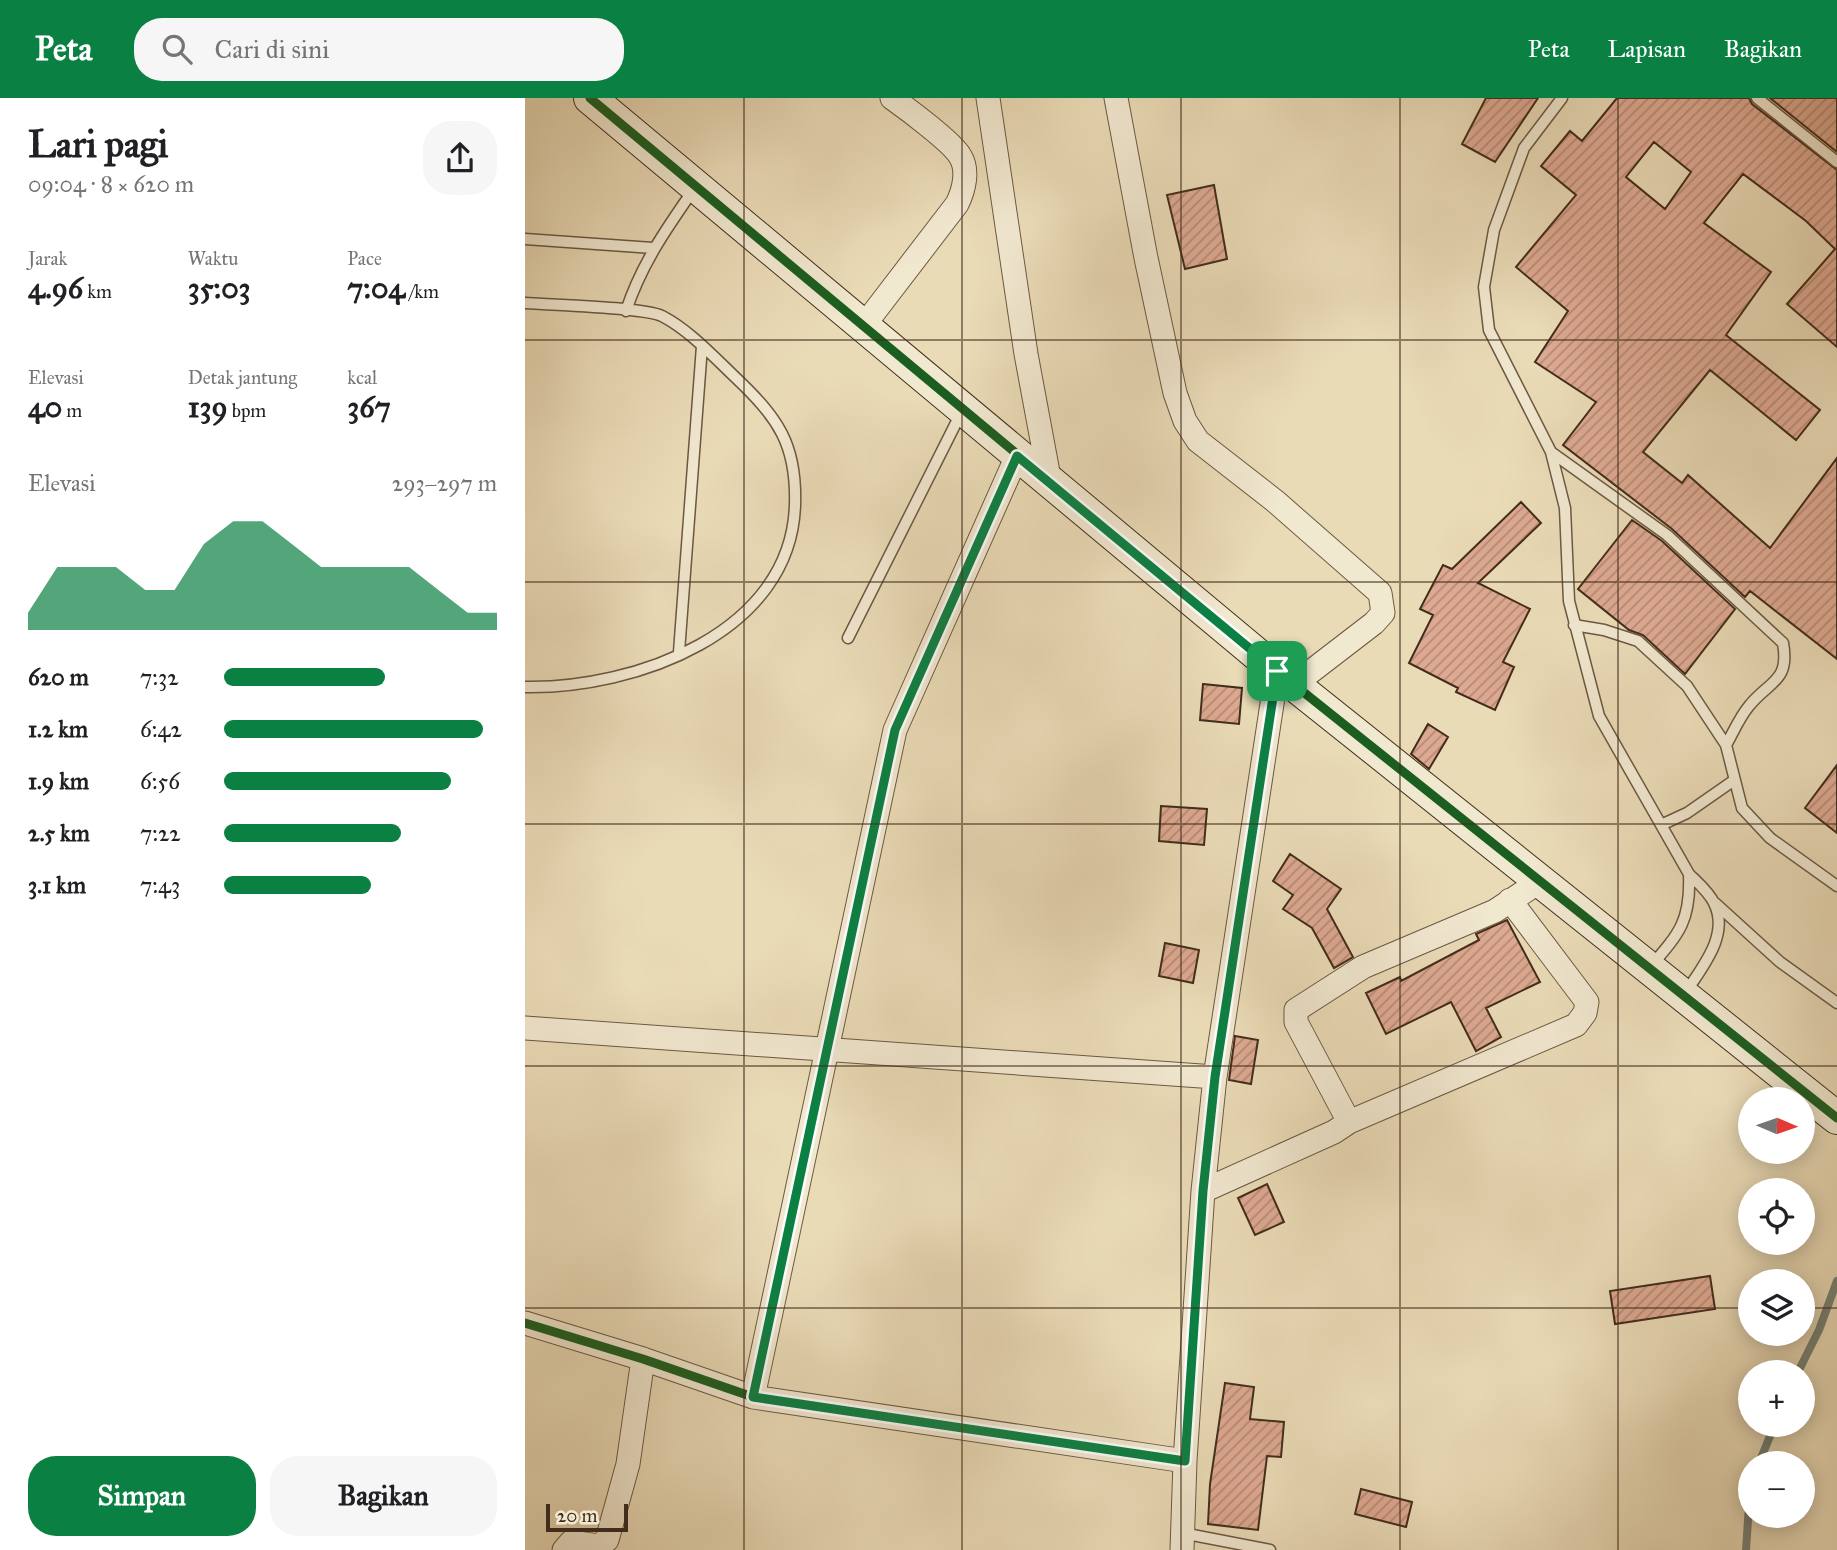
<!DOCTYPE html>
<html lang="id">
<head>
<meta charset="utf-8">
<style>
  :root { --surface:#fff; --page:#f6f6f6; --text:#202124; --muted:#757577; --accent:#0b8043 }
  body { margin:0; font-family:"IM FELL Great Primer",serif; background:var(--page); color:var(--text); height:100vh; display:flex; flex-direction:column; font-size:26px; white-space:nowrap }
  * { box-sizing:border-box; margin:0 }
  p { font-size:23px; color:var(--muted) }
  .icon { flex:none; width:38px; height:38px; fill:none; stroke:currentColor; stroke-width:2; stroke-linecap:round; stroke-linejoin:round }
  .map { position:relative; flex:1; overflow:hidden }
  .sheet { display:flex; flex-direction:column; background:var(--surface); width:525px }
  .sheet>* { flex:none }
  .needle { width:46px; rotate:92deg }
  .controls { position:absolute; left:1213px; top:989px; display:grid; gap:14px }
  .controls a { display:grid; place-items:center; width:77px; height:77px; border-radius:50%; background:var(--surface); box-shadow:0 4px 18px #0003; font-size:35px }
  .scale { position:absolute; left:21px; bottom:18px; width:82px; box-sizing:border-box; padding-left:7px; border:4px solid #422c1b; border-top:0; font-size:19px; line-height:24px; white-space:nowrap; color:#422c1b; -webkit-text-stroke:5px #f1e8d0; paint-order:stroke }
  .pin { position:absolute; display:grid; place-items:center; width:60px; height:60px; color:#fff; margin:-30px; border-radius:14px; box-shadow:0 4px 10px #0006 }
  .round { display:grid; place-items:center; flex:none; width:74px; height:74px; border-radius:28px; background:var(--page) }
  .overview { display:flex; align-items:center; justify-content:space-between; height:119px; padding:0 28px }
  h1 { font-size:38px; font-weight:700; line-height:52px }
  .metrics { display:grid; grid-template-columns:repeat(3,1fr); gap:10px; height:119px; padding:7px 28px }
  .metrics div { display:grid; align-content:center }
  .metrics b { font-size:30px; font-weight:700 }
  .metrics small { font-size:19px; font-weight:400 }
  .metrics p { font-size:19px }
  .chart { height:196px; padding:14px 28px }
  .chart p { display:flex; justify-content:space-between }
  .chart svg { width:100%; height:126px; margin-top:7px; fill:var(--accent); opacity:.7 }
  .primary-button { display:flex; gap:14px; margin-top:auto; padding:14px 28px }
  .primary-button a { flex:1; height:80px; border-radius:28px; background:var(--accent); color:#fff; font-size:28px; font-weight:700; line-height:80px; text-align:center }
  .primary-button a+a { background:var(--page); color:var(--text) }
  ul { padding:0 28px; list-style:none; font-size:23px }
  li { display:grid; grid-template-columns:112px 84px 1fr; align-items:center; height:52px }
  li i { height:18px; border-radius:9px; background:var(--accent) }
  header { display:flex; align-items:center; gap:42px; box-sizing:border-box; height:98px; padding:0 35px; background:var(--accent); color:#fff }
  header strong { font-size:33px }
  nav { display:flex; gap:38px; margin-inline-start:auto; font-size:24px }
  .search { width:490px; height:63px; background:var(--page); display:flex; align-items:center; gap:18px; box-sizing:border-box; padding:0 24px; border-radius:28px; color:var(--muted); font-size:26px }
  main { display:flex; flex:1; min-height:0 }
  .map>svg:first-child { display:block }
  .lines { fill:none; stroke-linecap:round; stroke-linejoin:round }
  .stream { stroke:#768276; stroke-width:8 }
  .building { fill:url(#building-hatch); stroke:#422c1b; stroke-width:2; fill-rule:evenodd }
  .lane-casing { stroke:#6c5842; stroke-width:13 }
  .street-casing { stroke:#6c5842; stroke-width:25 }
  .secondary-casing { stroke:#422c1b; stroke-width:34 }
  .lane { stroke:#f1e8d0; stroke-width:10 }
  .street { stroke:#f1e8d0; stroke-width:23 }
  .secondary { stroke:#f1e8d0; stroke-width:32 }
  .cycleway-casing { stroke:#f1e8d0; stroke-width:13 }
  .cycleway { stroke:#1b5e20; stroke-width:9 }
  .route-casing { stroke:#fff; stroke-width:14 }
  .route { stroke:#0b8043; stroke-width:9 }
  .grid { fill:none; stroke:#422c1b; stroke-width:2; stroke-opacity:0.55 }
</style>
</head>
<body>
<header>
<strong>Peta</strong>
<div class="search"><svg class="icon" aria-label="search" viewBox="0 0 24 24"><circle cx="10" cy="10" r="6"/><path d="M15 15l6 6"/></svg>Cari di sini</div>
<nav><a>Peta</a><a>Lapisan</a><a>Bagikan</a></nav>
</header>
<main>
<section class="sheet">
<div class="overview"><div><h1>Lari pagi</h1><p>09:04 · 8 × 620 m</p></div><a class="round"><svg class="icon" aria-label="share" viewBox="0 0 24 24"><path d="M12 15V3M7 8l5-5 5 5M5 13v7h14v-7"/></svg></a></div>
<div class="metrics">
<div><p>Jarak</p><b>4.96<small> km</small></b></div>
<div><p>Waktu</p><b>35:03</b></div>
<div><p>Pace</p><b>7:04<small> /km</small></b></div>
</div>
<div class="metrics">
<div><p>Elevasi</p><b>40<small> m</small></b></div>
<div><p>Detak jantung</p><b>139<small> bpm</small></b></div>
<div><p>kcal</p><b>367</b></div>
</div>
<div class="chart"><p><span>Elevasi</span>293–297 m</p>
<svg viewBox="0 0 160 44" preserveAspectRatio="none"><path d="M0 44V38L10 22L20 22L30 22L40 30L50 30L60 14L70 6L80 6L90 14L100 22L110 22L120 22L130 22L140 30L150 38L160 38V44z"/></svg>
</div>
<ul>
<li><b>620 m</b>7:32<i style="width:59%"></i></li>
<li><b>1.2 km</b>6:42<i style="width:95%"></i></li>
<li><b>1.9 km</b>6:56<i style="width:83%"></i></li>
<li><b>2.5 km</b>7:22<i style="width:65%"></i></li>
<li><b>3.1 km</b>7:43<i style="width:54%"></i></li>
</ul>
<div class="primary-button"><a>Simpan</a><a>Bagikan</a></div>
</section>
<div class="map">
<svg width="1312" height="1452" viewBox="0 0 1312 1452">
  <defs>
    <pattern id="building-hatch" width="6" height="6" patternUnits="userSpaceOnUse" patternTransform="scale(1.75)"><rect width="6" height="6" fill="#dea992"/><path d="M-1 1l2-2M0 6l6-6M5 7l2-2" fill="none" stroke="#b68a76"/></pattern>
  </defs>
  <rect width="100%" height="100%" fill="#eadbb7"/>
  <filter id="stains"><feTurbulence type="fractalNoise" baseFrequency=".00286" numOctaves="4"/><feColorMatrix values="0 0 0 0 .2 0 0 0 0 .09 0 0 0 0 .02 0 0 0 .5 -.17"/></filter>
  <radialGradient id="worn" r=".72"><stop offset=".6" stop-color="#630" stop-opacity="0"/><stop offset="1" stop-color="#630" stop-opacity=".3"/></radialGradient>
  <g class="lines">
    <path class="stream" d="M 1273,1274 L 1294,1232 L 1312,1183
      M 1234,1365 L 1250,1326
      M 1221,1452 L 1225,1392"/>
  </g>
  <path class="building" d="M 961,0 L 1013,0 L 970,64 L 937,46 Z
    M 1092,0 L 1224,0 L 1227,6 L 1312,72 L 1312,249 L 1262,206 L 1310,151 L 1281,123 L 1218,76 L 1179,125 L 1246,174 L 1201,237 L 1295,312 L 1271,342 L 1185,272 L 1118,354 L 1157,385 L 1163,377 L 1245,450 L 1312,360 L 1312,561 L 1225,493 L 1220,499 L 1147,431 L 1038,347 L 1071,304 L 1010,264 L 1043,213 L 991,169 L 1051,97 L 1016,68 L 1045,33 L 1057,43 ZM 1129,44 L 1166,74 L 1140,111 L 1101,79 Z
    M 1245,0 L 1312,0 L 1312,54 Z
    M 689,87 L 702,161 L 660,171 L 642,97 Z
    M 996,404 L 1016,425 L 953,485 L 1005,511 L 978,564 L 989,569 L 970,612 L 931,594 L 933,590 L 884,565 L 908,517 L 895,511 L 918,467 L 927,471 Z
    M 1107,422 L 1137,443 L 1210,511 L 1160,576 L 1118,537 L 1104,532 L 1053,491 Z
    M 678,586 L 717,590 L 714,626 L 675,622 Z
    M 903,626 L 923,639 L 904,671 L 886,656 Z
    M 1312,667 L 1312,735 L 1280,710 Z
    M 636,708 L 682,711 L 679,747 L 634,743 Z
    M 765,756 L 816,791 L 802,811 L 828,859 L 809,870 L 787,830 L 758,811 L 768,797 L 748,783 Z
    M 982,822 L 1015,884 L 961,910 L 976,939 L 951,953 L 926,904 L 861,936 L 841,895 L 875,879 L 876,883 L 954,842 L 951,836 Z
    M 640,845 L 674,852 L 668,885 L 634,878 Z
    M 710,938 L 733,942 L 726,986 L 704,982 Z
    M 742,1086 L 759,1124 L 730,1137 L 713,1100 Z
    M 1185,1178 L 1190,1211 L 1090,1226 L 1085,1193 Z
    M 700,1285 L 729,1289 L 725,1321 L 759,1324 L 756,1359 L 742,1358 L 733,1432 L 683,1426 L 685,1386 Z
    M 836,1391 L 887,1404 L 881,1429 L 830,1416 Z"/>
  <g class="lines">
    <defs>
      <path id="lane" d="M 1037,0 L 999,50 L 969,132 L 959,189 L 964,232 L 1026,354 L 1040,410 L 1044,503 L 1074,618 L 1164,776 C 1166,822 1155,835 1125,869
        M 1232,0 L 1312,64
        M 0,141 L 128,150
        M 0,205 C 27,207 118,209 137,218 C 164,232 188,258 210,279 C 253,320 272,346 270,407 C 266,535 110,591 0,589
        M 101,213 C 116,167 141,131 169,91
        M 1026,354 L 1142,437 L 1258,545 C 1265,584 1244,583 1224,608 C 1214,620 1208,635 1201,647
        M 1049,527 L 1079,532 L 1113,543 L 1162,588 L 1201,647 L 1217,710 L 1245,740 L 1312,788
        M 323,540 L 437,313
        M 154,554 L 177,248
        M 1136,727 L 1162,715 L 1208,683
        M 1190,805 L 1255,864 L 1312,905
        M 1161,894 C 1177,869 1205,837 1189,805 C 1184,794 1172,784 1164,776
        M 657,1435 L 745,1452"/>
      <path id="street" d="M 463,0 L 501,256 L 525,385
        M 591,0 L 621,160 L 650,295 L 660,323 L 673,343 L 750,403 L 855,495 L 858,515 L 849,525 L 771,585
        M 337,230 L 432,106 C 439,92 444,72 435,58 C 427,44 381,10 367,0
        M 0,930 L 690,979 L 752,573
        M 824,1024 L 1051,927 L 1060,915 L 1062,904 L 985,802
        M 678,1093 L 809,1034 L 824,1024 L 771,924 L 771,912 L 838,869 L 970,813 L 1014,784
        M 0,1225 L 118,1261 L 228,1299 L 370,632 L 492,358
        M 228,1299 L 660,1363 L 678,1093 L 690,979
        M 39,1452 L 46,1444 L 73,1448 L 82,1442 L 103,1366 L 118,1261
        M 657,1452 L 660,1363"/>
      <path id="secondary" d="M 65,0 L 752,573 L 1312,1020"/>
    </defs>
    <use href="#lane" class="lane-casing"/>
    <use href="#street" class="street-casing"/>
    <use href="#secondary" class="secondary-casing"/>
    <use href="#lane" class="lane"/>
    <use href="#street" class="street"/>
    <use href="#secondary" class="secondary"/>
    <defs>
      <path id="cycleway" d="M 65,0 L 752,573 L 1312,1020
        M 0,1225 L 118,1261 L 228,1299 L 370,632 L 492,358"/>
    </defs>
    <use href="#cycleway" class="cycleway-casing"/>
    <use href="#cycleway" class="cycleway"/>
  </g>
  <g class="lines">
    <defs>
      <path id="route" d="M 492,358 L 752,573 L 690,979 L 678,1093 L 660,1363 L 228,1299 L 370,632 Z"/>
    </defs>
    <use href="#route" class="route-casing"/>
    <use href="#route" class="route"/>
  </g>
  <path class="grid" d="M 219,0 L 219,1452M 437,0 L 437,1452M 656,0 L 656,1452M 875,0 L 875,1452M 1093,0 L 1093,1452M 0,242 L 1312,242M 0,484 L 1312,484M 0,726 L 1312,726M 0,968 L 1312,968M 0,1210 L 1225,1210M 1278,1210 L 1312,1210"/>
  <rect width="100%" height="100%" filter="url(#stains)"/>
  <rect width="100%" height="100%" fill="url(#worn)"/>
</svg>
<div class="controls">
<a><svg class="needle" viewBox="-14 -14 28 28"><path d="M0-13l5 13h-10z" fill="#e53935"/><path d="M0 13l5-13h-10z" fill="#757577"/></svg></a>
<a><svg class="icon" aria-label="locate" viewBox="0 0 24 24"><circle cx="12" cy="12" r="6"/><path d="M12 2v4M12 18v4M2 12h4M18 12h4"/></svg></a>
<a><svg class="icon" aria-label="layers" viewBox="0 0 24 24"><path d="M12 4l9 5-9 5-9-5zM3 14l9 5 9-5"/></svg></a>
<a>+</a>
<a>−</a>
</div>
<div class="scale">20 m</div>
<div class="pin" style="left:752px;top:573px;background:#1e9e55"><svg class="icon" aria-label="arrive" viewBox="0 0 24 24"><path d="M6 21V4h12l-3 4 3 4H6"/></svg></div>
</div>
</main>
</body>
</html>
